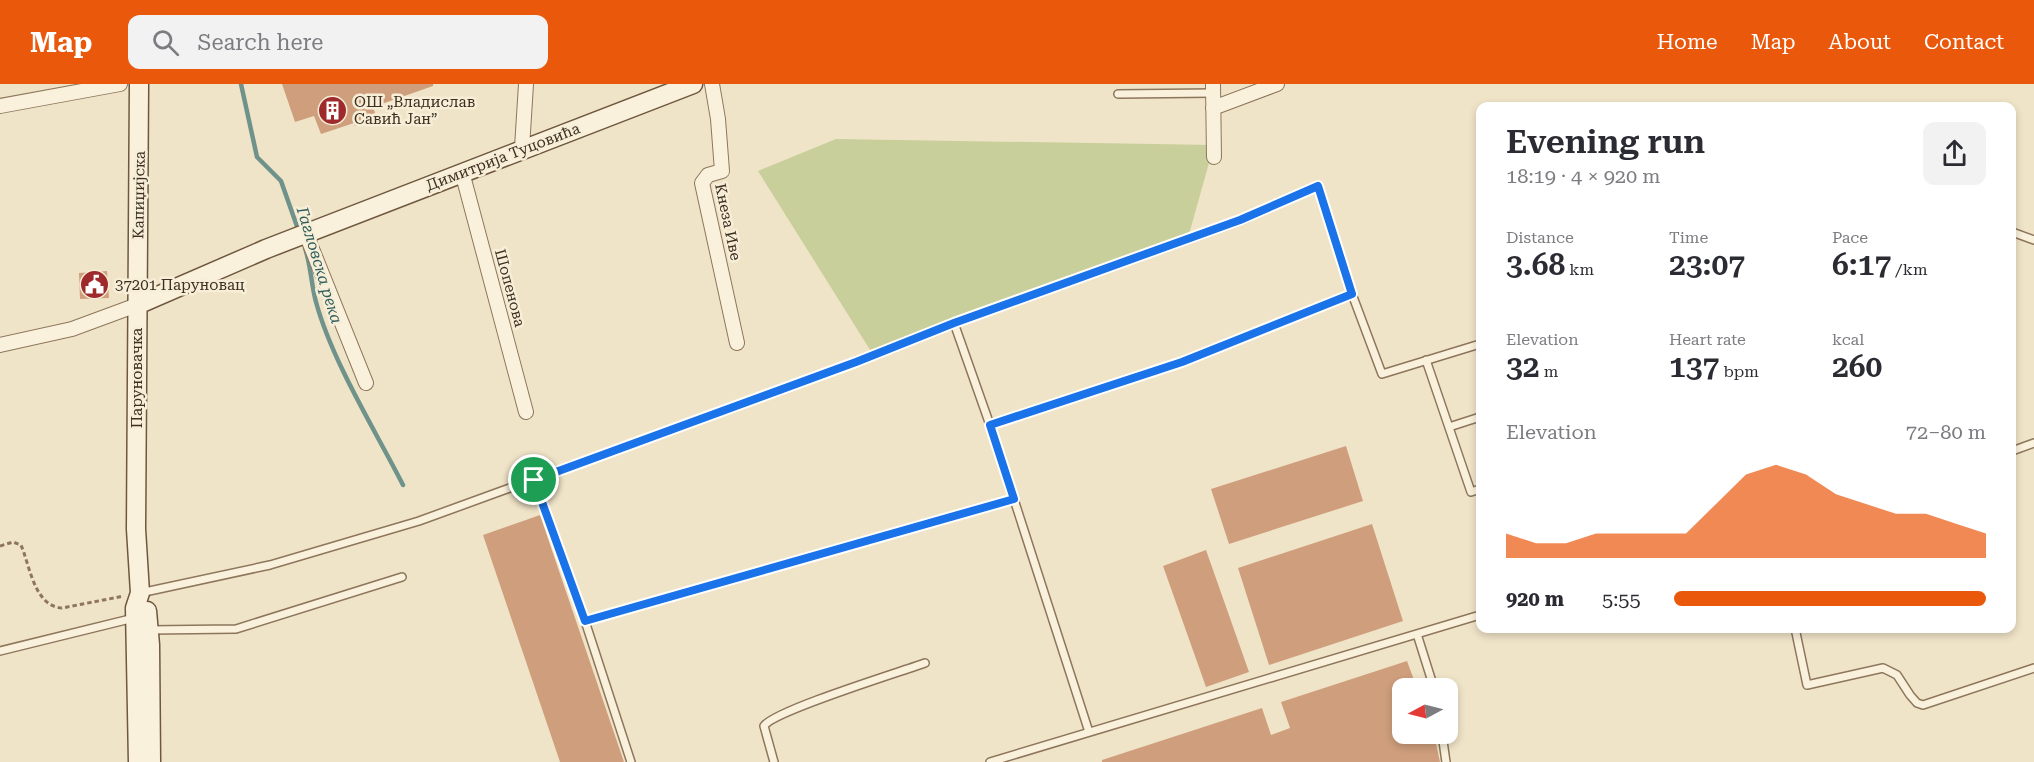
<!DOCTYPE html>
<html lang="en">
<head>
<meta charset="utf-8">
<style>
  :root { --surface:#fff; --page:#f2f2f3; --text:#2b2b33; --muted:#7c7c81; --accent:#ea580c }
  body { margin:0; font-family:"Roboto Serif",serif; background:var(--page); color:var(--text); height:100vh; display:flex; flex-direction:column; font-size:22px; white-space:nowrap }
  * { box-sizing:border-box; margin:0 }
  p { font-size:20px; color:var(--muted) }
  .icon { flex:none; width:33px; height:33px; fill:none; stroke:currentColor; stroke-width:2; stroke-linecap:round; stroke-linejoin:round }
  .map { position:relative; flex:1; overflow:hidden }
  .panel { position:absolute; left:1476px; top:18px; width:540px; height:531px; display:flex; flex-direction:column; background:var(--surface); border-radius:12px; box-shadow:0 3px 9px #0003 }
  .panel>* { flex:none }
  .needle { width:39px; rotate:263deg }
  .tools { position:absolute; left:1392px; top:594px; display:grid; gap:12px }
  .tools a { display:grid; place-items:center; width:66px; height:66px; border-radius:12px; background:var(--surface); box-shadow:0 3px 9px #0003; font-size:30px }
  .pin { position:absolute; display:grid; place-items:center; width:51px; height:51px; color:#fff; margin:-26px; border:3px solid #fff; border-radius:50%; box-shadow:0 2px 6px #0007 }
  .round { display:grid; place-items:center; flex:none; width:63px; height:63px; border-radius:12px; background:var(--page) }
  .head { display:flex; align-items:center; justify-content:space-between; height:102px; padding:0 30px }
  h1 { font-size:33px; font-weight:600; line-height:45px }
  .metrics { display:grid; grid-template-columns:repeat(3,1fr); gap:9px; height:102px; padding:6px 30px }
  .metrics div { display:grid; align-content:center }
  .metrics b { font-size:30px; font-weight:600 }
  .metrics small { font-size:16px; font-weight:400 }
  .metrics p { font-size:16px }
  .chart { height:168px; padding:12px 30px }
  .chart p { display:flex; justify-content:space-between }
  .chart svg { width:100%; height:108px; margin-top:6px; fill:var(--accent); opacity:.7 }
  ul { padding:0 30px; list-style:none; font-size:20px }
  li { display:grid; grid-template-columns:96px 72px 1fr; align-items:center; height:45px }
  li i { height:15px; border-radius:8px; background:var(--accent) }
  header { display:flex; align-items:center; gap:36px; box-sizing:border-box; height:84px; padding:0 30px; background:var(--accent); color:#fff }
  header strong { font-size:28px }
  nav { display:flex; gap:33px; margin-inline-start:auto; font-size:21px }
  .search { width:420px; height:54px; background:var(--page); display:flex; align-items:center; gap:15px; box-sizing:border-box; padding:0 21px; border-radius:12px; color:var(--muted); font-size:22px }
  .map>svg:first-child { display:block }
  .green { fill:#c9cf9b }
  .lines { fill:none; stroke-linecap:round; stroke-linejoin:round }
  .stream { stroke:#6f938a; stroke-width:4.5 }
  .building { fill:#cf9f7d }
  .lane-casing { stroke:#8d765c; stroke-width:10 }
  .street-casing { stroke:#8d765c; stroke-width:16 }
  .secondary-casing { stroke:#6f573f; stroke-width:21 }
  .path { stroke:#8d765c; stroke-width:3; stroke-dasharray:4.5 3; stroke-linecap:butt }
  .lane { stroke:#faf1dc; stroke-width:7 }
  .street { stroke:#faf1dc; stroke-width:14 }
  .secondary { stroke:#faf1dc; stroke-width:18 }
  .route-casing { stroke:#fff; stroke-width:12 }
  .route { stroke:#1a73e8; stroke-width:8 }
  .labels { text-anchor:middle; stroke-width:5; stroke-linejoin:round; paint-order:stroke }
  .poi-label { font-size:15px; fill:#3d2e20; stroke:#f7eed8; text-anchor:start }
  .street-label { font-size:15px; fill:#3d2e20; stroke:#f7eed8 }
  .water-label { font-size:16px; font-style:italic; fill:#2f5d5a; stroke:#f7eed8 }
</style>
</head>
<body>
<header>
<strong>Map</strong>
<div class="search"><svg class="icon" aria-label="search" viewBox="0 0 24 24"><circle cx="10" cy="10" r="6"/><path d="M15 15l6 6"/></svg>Search here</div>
<nav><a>Home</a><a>Map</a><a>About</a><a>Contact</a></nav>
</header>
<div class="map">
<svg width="2034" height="678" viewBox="0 0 2034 678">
  <rect width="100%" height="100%" fill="#f0e4c8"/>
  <path class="green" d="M 836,55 L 1214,61 L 1188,154 L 872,269 L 758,87 Z"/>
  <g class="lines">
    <path class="stream" d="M 241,0 L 257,73 L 281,97 L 299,148
      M 305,164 C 311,182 311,200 316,218 C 332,277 375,346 403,401"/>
  </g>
  <path class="building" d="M 282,0 L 433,0 L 433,2 L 373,23 L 377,35 L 355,42 L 354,39 L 321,50 L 314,32 L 295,38 Z
    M 107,187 L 109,214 L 80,215 L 79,189 Z
    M 1346,362 L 1363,417 L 1229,460 L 1211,405 Z
    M 540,431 L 624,678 L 560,678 L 483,451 Z
    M 1372,440 L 1403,537 L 1269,581 L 1238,484 Z
    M 1206,466 L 1249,588 L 1206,603 L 1163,482 Z
    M 1407,577 L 1417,604 L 1402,604 L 1402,650 L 1434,650 L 1440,678 L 1102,678 L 1102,676 L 1262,624 L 1271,651 L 1290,644 L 1281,618 Z"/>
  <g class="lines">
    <defs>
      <path id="lane" d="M 1118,10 L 1213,9
        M 2012,148 L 2034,156
        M 1352,210 L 1382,290 L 1480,260
        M 954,239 L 990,341 L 1089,648
        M 1426,276 L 1471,408 L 1480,405
        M 1449,343 L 1480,333
        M 2012,367 L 2034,359
        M 534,396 L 585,537 L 631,678
        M 140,509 L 270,481 L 419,437 L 856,278 L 954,239 L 1240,137 L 1318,102 L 1352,210 L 1182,278 L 990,341
        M 585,537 L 1014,415
        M 1795,544 L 1807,601 L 1883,584 L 1897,591 L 1910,611 L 1917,619 L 1923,621 L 2034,584
        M 149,546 L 236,545 L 402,493
        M 1417,550 L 1434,604
        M 0,567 L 134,534
        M 1442,650 L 1446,678
        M 774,678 L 764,642 C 773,627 900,588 925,579
        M 990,678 L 1480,531"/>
      <path id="street" d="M 712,0 L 718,35 L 722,87 L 708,91 L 702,99 L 737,259
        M 1213,0 L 1214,73
        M 0,22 L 120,0
        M 1213,24 L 1277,0
        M 522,64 L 526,0
        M 462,88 L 526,328
        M 306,150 L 366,299
        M 0,261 L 72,245 L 137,221"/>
      <path id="secondary" d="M 137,221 L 266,165 L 693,0
        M 147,527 L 150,561 L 151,678
        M 138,678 L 135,524 L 140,509 L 136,445 L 139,0"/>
    </defs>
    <use href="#lane" class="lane-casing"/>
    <use href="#street" class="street-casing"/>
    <use href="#secondary" class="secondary-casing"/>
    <path class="path" d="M 0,462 L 13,458 L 21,461 C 30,482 34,522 62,524 L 124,512"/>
    <use href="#lane" class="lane"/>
    <use href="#street" class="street"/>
    <use href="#secondary" class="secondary"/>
  </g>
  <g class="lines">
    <defs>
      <path id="route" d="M 1318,102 L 1352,210 L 1182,278 L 990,341 L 1014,415 L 585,537 L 534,396 L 856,278 L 954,239 L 1240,136 Z"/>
    </defs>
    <use href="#route" class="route-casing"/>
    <use href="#route" class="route"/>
  </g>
  <defs>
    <symbol id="building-disc" viewBox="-11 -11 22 22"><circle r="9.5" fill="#9e2a2b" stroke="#f7eed8"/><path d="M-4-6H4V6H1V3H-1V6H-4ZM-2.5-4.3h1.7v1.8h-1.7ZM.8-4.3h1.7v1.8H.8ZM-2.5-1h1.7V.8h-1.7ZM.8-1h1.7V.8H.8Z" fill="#fff"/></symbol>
    <symbol id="civic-disc" viewBox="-11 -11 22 22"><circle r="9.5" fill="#9e2a2b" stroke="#f7eed8"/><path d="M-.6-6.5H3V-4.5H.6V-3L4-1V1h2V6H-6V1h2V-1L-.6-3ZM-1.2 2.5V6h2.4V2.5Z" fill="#fff"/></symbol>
  </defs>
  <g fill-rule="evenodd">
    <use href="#building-disc" x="316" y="10" width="33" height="33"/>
    <use href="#civic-disc" x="78" y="184" width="33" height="33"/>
  </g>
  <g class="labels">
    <g class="poi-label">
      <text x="354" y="23">ОШ „Владислав<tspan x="354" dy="17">Савић Јан”</tspan></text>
      <text x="115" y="206">37201 Паруновац</text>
    </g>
    <g class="street-label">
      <text transform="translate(503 73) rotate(-21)" y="5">Димитрија Туцовића</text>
      <text transform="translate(139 111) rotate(-89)" y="5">Капиџијска</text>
      <text transform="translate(728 138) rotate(78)" y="5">Кнеза Иве</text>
      <text transform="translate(510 204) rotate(75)" y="5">Шопенова</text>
      <text transform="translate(137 294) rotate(-90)" y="5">Паруновачка</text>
    </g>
    <g class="water-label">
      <text transform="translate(320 181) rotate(73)" y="6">Гагловска река</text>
    </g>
  </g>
</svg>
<div class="tools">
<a><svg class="needle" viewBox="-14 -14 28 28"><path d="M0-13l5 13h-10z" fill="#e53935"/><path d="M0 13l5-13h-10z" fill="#7c7c81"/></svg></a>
</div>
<div class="pin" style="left:534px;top:396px;background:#1e9e55"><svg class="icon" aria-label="arrive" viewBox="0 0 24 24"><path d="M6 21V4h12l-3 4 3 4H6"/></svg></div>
<section class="panel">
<div class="head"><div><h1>Evening run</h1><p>18:19 · 4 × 920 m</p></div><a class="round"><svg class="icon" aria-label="share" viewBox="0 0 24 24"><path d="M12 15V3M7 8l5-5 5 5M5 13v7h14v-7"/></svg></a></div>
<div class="metrics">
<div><p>Distance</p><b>3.68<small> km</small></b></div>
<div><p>Time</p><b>23:07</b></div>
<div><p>Pace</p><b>6:17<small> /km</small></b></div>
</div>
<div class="metrics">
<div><p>Elevation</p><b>32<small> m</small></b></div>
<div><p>Heart rate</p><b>137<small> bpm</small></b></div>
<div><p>kcal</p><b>260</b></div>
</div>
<div class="chart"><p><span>Elevation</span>72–80 m</p>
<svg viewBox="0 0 160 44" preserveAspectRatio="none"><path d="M0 44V34L10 38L20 38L30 34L40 34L50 34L60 34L70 22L80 10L90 6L100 10L110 18L120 22L130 26L140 26L150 30L160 34V44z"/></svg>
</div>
<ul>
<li><b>920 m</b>5:55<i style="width:100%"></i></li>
</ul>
</section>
</div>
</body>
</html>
